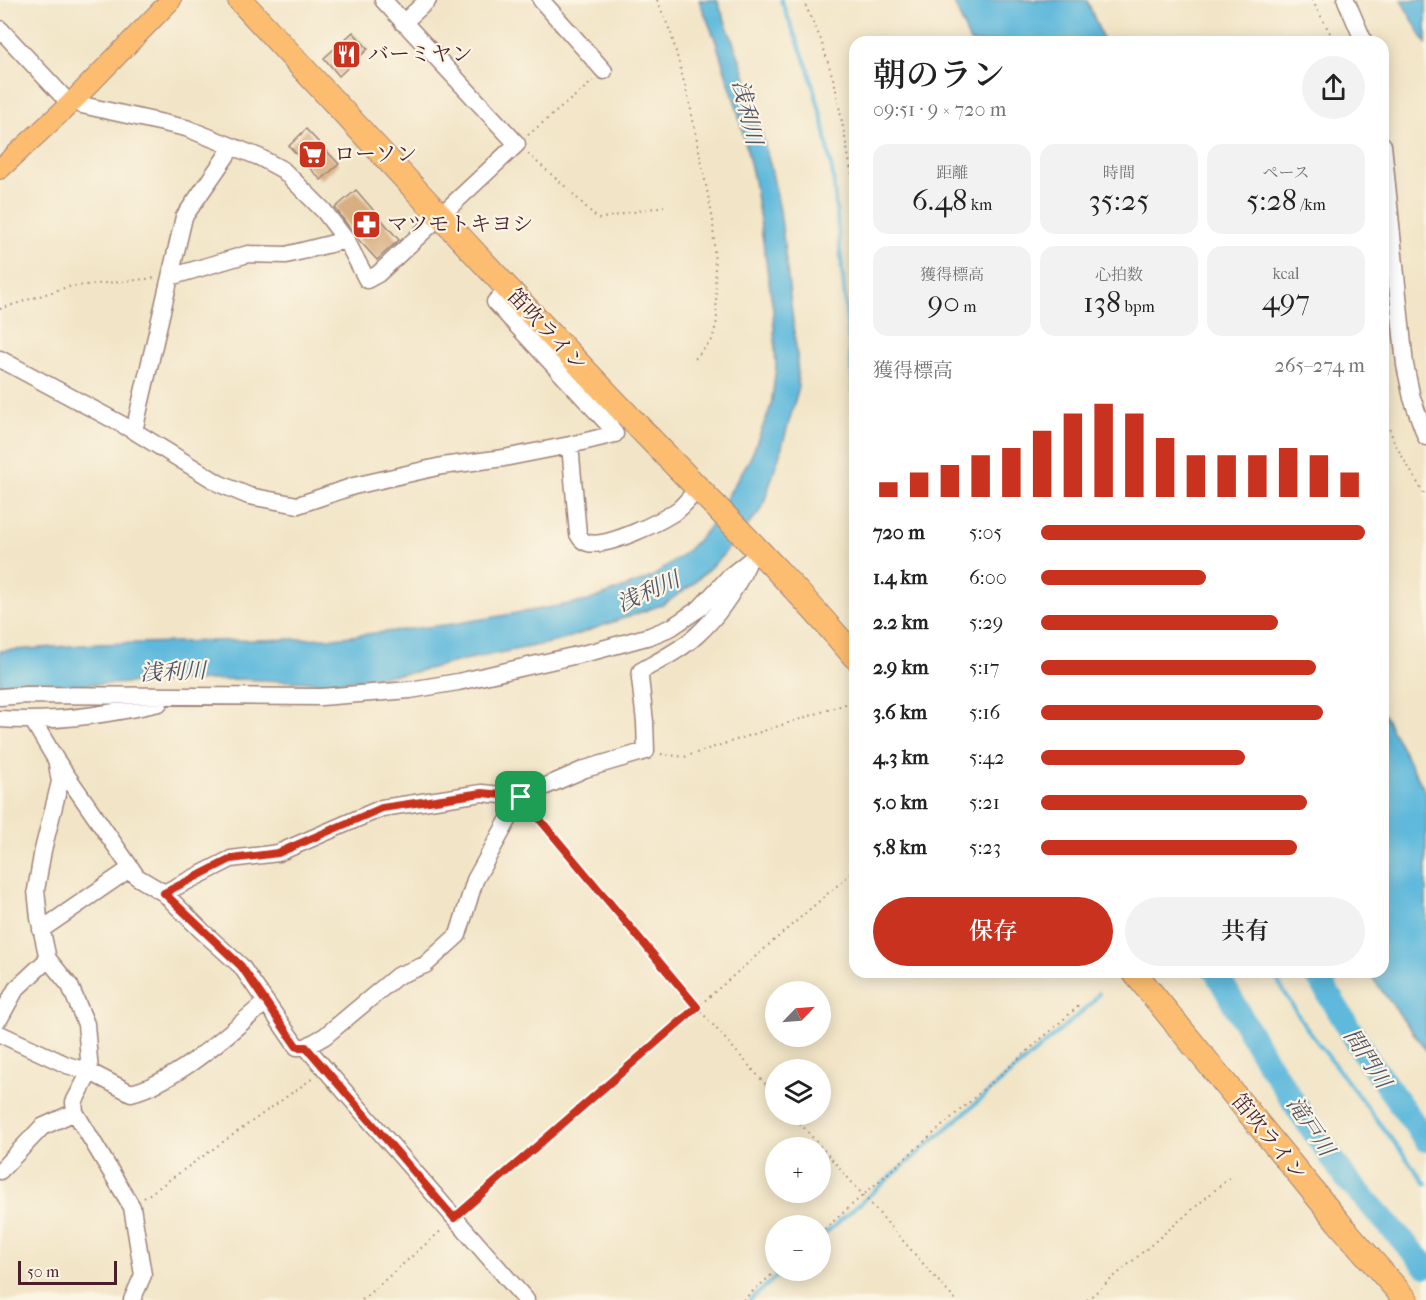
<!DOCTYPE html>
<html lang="ja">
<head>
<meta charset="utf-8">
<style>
  :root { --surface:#fff; --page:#f2f2f2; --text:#222; --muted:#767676; --accent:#c8321e }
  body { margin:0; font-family:"IM FELL French Canon","Noto Serif JP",serif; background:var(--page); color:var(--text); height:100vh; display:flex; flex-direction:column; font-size:22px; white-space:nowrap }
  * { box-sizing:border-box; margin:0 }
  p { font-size:20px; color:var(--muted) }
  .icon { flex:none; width:33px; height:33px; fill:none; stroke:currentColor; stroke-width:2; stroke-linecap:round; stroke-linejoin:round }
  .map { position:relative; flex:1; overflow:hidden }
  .details { position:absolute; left:849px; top:36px; width:540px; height:942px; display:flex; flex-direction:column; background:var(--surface); border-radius:18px; box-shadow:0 3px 15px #0003 }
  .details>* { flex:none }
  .needle { width:39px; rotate:65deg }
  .buttons { position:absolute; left:765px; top:981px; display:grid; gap:12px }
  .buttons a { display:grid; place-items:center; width:66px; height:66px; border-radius:50%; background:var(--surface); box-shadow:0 3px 15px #0003; font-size:30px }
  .scale { position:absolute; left:18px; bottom:15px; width:99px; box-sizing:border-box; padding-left:6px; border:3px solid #4a1f2b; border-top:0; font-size:16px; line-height:21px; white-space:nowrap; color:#4a1f2b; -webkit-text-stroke:4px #fcf5e5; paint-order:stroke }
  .pin { position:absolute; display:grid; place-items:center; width:51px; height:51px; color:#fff; margin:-26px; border-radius:12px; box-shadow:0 3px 9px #0006 }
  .round { display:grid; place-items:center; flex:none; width:63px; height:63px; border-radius:32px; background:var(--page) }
  .summary { display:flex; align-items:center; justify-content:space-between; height:102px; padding:0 24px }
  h1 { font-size:33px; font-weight:600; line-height:45px }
  .stats { display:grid; grid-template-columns:repeat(3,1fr); gap:9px; height:102px; padding:6px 24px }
  .stats div { display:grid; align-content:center; border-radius:15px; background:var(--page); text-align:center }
  .stats b { font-size:30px; font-weight:600 }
  .stats small { font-size:16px; font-weight:400 }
  .stats p { font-size:16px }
  .chart { height:168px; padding:12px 24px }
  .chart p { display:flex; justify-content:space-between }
  .chart svg { width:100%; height:108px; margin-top:6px; stroke:var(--accent); stroke-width:6 }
  .action { display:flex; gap:12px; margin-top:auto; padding:12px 24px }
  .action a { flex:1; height:69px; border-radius:36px; background:var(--accent); color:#fff; font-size:24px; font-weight:600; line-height:69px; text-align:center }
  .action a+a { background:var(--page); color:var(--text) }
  ul { padding:0 24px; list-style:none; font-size:20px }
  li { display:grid; grid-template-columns:96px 72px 1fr; align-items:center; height:45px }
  li i { height:15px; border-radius:8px; background:var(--accent) }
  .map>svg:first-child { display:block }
  .water { fill:#5fb9dc; stroke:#546c84; stroke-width:1.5 }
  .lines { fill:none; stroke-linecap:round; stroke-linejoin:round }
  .stream { stroke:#5fb9dc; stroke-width:4 }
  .river { stroke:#5fb9dc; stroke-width:24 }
  .building { fill:#d7af81 }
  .minor-casing { stroke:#9e8279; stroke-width:19 }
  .major-casing { stroke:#9e8279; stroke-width:22 }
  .highway-casing { stroke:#9e8279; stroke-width:26 }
  .path { stroke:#9e8279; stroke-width:2; stroke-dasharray:1.5 4.5; stroke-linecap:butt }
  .minor { stroke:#fff; stroke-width:16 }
  .major { stroke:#fcbd6f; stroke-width:20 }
  .highway { stroke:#fcbd6f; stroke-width:24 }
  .route-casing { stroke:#fff; stroke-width:12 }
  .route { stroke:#c8321e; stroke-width:8 }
  .labels { text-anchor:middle; stroke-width:4.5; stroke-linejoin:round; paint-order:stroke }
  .poi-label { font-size:21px; fill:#4a1f2b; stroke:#fcf5e5; text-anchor:start }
  .street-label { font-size:21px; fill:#4a1f2b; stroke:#fcf5e5 }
  .water-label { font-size:22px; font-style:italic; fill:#515569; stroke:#fcf5e5 }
</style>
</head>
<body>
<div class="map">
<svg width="1426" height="1300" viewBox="0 0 1426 1300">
  <rect width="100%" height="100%" fill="#fcf5e5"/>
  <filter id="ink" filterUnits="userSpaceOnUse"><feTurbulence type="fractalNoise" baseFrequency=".0167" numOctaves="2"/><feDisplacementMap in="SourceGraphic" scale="12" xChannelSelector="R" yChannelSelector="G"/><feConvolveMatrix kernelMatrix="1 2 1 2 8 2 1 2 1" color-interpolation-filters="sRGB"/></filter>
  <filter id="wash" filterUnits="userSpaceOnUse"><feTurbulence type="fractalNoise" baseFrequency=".008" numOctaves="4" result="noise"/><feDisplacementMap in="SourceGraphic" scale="24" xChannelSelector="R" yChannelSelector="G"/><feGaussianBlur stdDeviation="1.35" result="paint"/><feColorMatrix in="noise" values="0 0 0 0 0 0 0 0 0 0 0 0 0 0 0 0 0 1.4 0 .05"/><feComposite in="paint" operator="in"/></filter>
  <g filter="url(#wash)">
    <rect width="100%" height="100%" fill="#f2e5c7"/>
    <path class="water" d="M 699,0 L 717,0 L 742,65 L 770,164 L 780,210 L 797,356 L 798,390 L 781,450 L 762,509 L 721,557 L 692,585 L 664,604 L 559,641 L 464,660 L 415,672 L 330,683 L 238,679 L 0,688 L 0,651 L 99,644 L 334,638 L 453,624 L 588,601 L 652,577 L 686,552 L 708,529 L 751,457 L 771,406 L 776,368 L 773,309 L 754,180 L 737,108 L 715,39 Z
      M 953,0 L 1087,0 L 1104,42 L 970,42 Z
      M 1401,0 L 1426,0 L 1426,44 Z
      M 1383,713 L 1426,793 L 1426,1050 L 1368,972 L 1383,972 Z"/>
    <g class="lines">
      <path class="stream" d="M 781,0 L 808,68 L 823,122 L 833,176 L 855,402
        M 1272,972 L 1305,1026 L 1426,1184
        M 820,1238 L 1092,1003 L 1099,993
        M 750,1300 L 784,1270"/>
      <path class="river" d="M 1216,972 L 1261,1052 L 1306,1121 L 1345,1177 L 1426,1266
        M 1315,972 L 1369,1061 L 1426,1140"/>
    </g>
    <g id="blocks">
      <path class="building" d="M 353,32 L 368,49 L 339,76 L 324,58 Z
        M 306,129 L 339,164 L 321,180 L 289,146 Z
        M 356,190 L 399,240 L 377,260 L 357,238 L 335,208 Z"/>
    </g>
  </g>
  <g filter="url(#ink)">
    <use href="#blocks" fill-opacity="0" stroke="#9e8279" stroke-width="1.5"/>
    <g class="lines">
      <defs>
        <path id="minor" d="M 541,0 L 604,71
          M 1346,0 L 1364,42
          M 403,23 L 428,0
          M 0,29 L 70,104
          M 73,99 L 82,105 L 186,128 L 259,157 L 283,170 L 324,211 L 346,240 L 367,280 L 378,274 L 517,144 L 383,0
          M 1383,145 L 1405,365 L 1412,398 L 1426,437
          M 170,277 L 248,254 L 286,255 L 346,240
          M 0,359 L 134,431 L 220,484 L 249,496 L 298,505 L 354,486 L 442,466 L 504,458 L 570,445 L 615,434 L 610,426 L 495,302 L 509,290
          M 134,431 L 184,217 L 227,155 L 231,146
          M 570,445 L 578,534 C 580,538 583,542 588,543 C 607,548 663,521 679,509 C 686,503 692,495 698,488
          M 0,697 L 25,695 L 321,697 L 410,690 L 458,682 L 595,651 L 650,636 L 672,627 L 700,608 L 730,576 L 749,561 L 758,551
          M 0,719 C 54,723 107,715 159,703
          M 33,721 L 56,760 L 137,877 L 164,893 L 202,931 L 241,966 L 297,1047 L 306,1047 L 325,1036 L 397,976 L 425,965 L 458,935 L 475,880 L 521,797
          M 57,764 L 60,782 L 43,850 L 36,890 L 39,918 L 48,959 L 70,986 L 86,1024 L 90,1072 L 74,1102 L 75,1112 L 132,1207 L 143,1275 L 132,1300
          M 164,893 L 231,859 L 278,853 L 382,808 L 482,793 L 521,797 L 585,769 L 646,751 L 645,722 L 640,678 L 641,671 C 660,660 681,650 697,635 C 718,616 735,590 747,565
          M 41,930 L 131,868
          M 0,1018 L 16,989 L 48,959
          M 0,1034 L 67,1065 L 90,1072 L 131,1093 C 178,1081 229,1033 266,1002
          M 306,1047 L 526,1300
          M 0,1171 L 42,1127 L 75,1112"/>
        <path id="major" d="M 0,169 L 70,104 L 171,0"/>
        <path id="highway" d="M 240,0 C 371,142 501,283 634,422 C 708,500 786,575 855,657
          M 1134,972 L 1339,1223 L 1406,1300"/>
      </defs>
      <use href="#minor" class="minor-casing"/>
      <use href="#major" class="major-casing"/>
      <use href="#highway" class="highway-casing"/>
      <path class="path" d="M 657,0 L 671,33 L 690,105 L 713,220 L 717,321 L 712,340 L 694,360
        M 803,0 L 821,40 L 835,85 L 855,191
        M 1312,0 L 1335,42
        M 528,135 L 593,81
        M 528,154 L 568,189 L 598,219 L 664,206
        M 0,309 L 67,287 L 155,278
        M 1383,412 L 1395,444 L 1426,497
        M 661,754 L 684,757 L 852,702 L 855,704
        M 531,809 L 697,1007 L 776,1096
        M 792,1114 L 955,1300
        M 144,1198 L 313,1078
        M 465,1209 L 855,870
        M 820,1233 L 1081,1004
        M 362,1300 L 443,1229
        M 743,1300 L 777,1270
        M 1087,1300 L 1229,1178"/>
      <use href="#minor" class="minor"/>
      <use href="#major" class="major"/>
      <use href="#highway" class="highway"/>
    </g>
  </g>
  <g class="lines" filter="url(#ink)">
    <defs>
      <path id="route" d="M 482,793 L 521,797 L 697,1007 L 454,1218 L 306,1047 L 297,1047 L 241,966 L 164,893 L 231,859 L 278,853 L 382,808 Z"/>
    </defs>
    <use href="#route" class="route-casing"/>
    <use href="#route" class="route"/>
  </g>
  <defs>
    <symbol id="restaurant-square" viewBox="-11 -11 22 22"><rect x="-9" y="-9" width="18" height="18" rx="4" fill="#c8321e" stroke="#fcf5e5"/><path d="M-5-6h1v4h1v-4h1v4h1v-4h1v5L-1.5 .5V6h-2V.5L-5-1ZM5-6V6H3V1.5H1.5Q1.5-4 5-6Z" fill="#fff"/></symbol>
    <symbol id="supermarket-square" viewBox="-11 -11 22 22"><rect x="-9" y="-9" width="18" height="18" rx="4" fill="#c8321e" stroke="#fcf5e5"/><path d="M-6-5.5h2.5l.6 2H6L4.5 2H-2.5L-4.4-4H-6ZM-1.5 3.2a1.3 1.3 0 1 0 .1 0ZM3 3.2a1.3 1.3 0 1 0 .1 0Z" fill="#fff"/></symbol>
    <symbol id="pharmacy-square" viewBox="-11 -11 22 22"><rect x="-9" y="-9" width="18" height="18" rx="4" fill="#c8321e" stroke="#fcf5e5"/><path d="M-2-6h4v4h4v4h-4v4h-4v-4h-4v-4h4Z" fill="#fff"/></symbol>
  </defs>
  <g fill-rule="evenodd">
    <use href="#restaurant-square" x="330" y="38" width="33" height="33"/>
    <use href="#supermarket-square" x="296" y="138" width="33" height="33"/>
    <use href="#pharmacy-square" x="350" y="208" width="33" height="33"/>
  </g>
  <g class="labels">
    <g class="poi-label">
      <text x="368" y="61">バーミヤン</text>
      <text x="334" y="161">ローソン</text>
      <text x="387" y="231">マツモトキヨシ</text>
    </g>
    <g class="street-label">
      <text transform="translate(547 330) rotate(47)" y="7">笛吹ライン</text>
      <text transform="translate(1269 1137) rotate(51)" y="7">笛吹ライン</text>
    </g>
    <g class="water-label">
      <text transform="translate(748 112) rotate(77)" y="8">浅利川</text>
      <text transform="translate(648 591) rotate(-24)" y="8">浅利川</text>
      <text transform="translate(173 671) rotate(-2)" y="8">浅利川</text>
      <text transform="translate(1368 1058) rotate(57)" y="8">間門川</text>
      <text transform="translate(1311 1126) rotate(56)" y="8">滝戸川</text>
    </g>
  </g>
</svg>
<div class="buttons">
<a><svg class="needle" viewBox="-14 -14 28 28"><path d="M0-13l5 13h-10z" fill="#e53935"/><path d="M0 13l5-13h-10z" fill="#767676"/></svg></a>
<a><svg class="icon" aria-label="layers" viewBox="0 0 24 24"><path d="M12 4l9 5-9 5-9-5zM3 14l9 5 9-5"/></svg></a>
<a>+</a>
<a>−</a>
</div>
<div class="scale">50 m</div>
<div class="pin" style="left:521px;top:797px;background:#1e9e55"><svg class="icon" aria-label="arrive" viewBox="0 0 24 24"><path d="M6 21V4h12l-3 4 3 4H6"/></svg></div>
<section class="details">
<div class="summary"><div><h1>朝のラン</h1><p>09:51 · 9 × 720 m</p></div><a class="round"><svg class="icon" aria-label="share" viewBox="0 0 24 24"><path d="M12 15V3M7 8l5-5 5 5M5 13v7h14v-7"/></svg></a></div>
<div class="stats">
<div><p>距離</p><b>6.48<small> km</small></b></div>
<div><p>時間</p><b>35:25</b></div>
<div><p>ペース</p><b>5:28<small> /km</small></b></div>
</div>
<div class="stats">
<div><p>獲得標高</p><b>90<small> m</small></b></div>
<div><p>心拍数</p><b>138<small> bpm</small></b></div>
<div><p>kcal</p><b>497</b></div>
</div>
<div class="chart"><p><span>獲得標高</span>265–274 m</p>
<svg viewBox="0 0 160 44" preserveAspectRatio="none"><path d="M5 44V38M15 44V34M25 44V31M35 44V27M45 44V24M55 44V17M65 44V10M75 44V6M85 44V10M95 44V20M105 44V27M115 44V27M125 44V27M135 44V24M145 44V27M155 44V34"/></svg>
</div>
<ul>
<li><b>720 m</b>5:05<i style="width:100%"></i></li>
<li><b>1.4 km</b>6:00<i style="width:51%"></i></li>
<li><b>2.2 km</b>5:29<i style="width:73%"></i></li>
<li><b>2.9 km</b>5:17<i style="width:85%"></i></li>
<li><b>3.6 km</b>5:16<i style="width:87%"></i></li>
<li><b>4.3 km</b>5:42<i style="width:63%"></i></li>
<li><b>5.0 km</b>5:21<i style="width:82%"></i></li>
<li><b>5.8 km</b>5:23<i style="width:79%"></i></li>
</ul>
<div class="action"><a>保存</a><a>共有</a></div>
</section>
</div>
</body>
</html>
